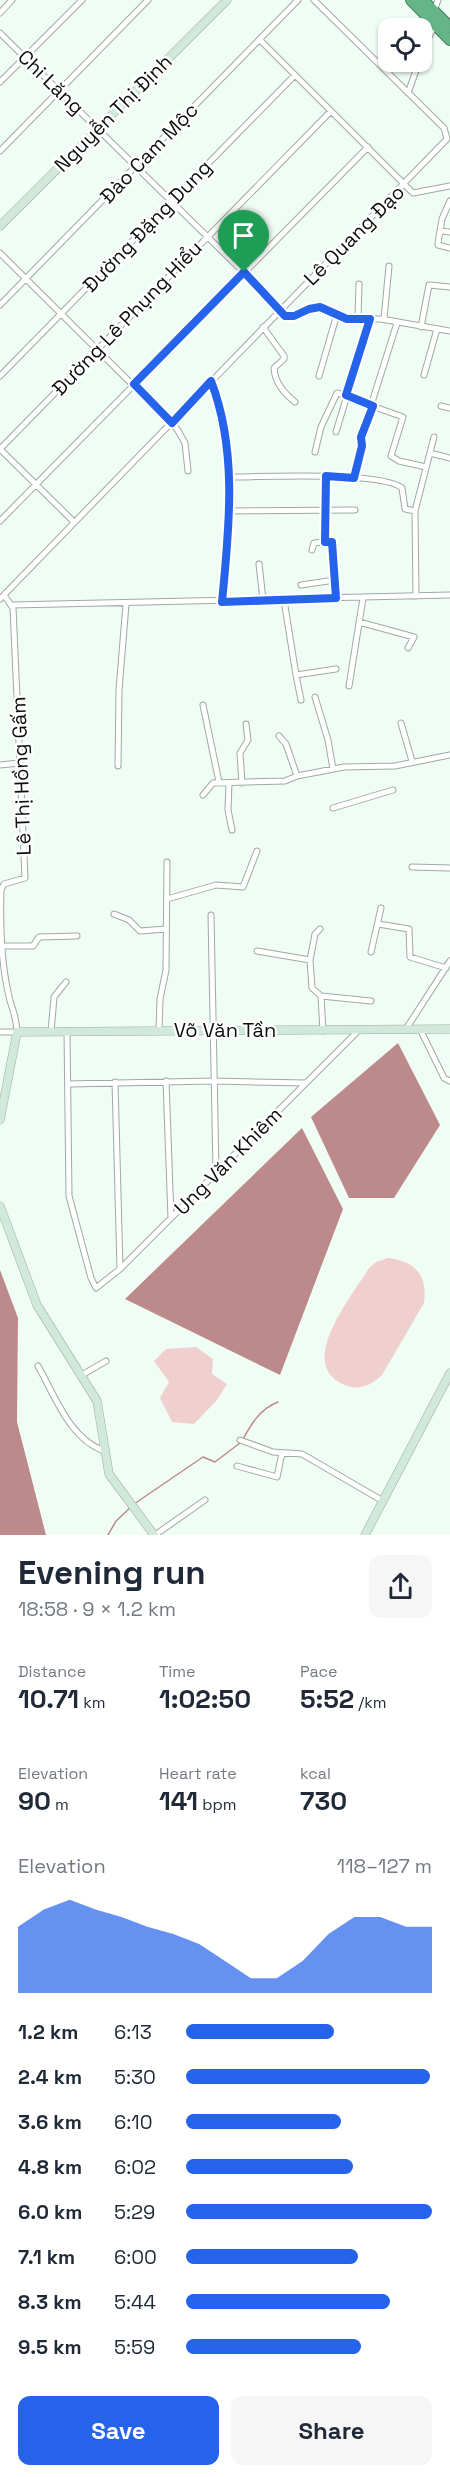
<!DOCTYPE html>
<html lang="en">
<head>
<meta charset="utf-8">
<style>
  :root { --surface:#fff; --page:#f6f6f7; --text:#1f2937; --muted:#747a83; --accent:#2563eb }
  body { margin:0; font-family:"Space Grotesk",sans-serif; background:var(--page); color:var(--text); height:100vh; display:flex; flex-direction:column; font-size:22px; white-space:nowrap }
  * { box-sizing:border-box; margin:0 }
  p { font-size:20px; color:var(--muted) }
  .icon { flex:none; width:33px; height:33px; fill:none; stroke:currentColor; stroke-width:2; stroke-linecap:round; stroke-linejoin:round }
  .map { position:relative; height:1535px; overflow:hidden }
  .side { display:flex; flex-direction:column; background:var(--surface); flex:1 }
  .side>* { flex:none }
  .fabs { position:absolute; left:378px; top:18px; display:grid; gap:12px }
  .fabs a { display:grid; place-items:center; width:54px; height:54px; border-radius:12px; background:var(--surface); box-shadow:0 2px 4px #0004; font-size:30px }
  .pin { position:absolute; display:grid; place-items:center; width:51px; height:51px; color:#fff; margin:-62px -26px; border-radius:50% 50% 50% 0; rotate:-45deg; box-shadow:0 0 6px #0007 }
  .pin .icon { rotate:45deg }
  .round { display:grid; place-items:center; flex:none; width:63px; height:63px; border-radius:12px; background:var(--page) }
  .headline { display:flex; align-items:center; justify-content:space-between; height:102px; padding:0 18px }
  h1 { font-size:33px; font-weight:700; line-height:45px }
  .stats { display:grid; grid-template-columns:repeat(3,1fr); gap:9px; height:102px; padding:6px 18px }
  .stats div { display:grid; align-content:center }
  .stats b { font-size:26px; font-weight:700 }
  .stats small { font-size:16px; font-weight:400 }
  .stats p { font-size:16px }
  .chart { height:168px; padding:12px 18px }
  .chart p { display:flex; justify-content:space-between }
  .chart svg { width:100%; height:108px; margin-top:6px; fill:var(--accent); opacity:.7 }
  .button { display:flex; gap:12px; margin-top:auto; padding:12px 18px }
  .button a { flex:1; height:69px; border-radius:12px; background:var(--accent); color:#fff; font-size:24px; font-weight:700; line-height:69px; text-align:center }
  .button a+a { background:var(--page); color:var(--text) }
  ul { padding:0 18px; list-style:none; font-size:20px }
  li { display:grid; grid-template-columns:96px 72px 1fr; align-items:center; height:45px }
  li i { height:15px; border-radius:8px; background:var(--accent) }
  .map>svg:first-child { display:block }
  .green { fill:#f0d0cf }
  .water { fill:#bc8a8a }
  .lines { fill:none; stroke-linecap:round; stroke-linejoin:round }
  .stream { stroke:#bc8a8a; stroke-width:1.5 }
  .street-casing { stroke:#9eaaa2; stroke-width:7 }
  .secondary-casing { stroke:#9eaaa2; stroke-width:9 }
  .highway-casing { stroke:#467b5d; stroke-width:12 }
  .street { stroke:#fff; stroke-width:5 }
  .secondary { stroke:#d1e9db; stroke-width:8 }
  .highway { stroke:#66b588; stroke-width:10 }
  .route-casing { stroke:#fff; stroke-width:12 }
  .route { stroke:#2563eb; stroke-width:8 }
  .labels { text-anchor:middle; stroke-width:5; stroke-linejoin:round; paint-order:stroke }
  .street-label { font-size:20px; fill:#0c100d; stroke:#fff }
</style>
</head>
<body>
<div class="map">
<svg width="450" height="1535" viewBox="0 0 450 1535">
  <rect width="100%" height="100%" fill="#f0fdf4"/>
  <path class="green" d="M 388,1258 C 415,1261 428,1275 424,1303 L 382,1375 C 372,1385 359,1391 345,1385 C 294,1365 353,1295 369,1268 L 376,1262 Z
    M 196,1347 L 213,1359 L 212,1374 L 227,1384 L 217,1400 L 194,1424 L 172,1422 L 160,1398 L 169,1382 L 154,1361 L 166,1349 Z"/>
  <path class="water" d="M 398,1043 L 440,1125 L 394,1198 L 349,1198 L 311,1117 Z
    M 302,1128 L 343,1209 L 280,1375 L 125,1299 Z
    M 0,1270 L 18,1318 L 17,1422 L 46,1535 L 0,1535 Z"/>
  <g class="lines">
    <path class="stream" d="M 243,1439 C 252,1423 260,1409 278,1402
      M 134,1504 L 203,1457 L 215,1462 L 240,1443
      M 108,1535 L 116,1521 L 131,1507"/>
    <defs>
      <path id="street" d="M 434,11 L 438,0
        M 0,13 L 12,0
        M 0,33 L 281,309
        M 260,40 L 413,193 L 450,186
        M 422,53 L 435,24
        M 0,82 L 82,0
        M 408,93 L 419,62
        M 0,151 L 148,0
        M 450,201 L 442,219 L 438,243 L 438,245 L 450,248
        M 440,231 L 450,232
        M 0,253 L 177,429 L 185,443 L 188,471
        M 0,305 L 298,0
        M 278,311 L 289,317 L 320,307 L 347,319 L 381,319 L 450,331
        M 358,319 L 359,284
        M 384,319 L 389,266
        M 263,327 L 284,356 L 284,359 L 274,368 C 275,383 284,393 295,402
        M 421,327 L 429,285 L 450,287
        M 424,375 L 437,329
        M 0,376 L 295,75
        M 319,376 L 337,314
        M 211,381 C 238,451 229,529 222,602
        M 347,397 L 403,417 L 391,456 L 399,461 L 426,467
        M 441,406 L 450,408
        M 336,432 L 370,319
        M 0,449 L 331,111
        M 0,449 L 74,522
        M 315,452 L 321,427 L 337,393 L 346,395
        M 430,453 L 450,458
        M 326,476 L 325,542 L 332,542 L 336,598
        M 230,477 C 262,477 381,471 402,488 L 405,509 L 415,511 L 434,437
        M 354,478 L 362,446 L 361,437 L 397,323
        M 228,511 L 355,510
        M 415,511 L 416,596
        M 0,521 L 368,147
        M 312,550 L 314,543 L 325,542
        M 259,564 L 263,600
        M 301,585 L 335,580
        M 0,599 L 447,139 L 444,128 L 314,0
        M 284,600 L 296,675 L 336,669
        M 12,605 L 450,595
        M 359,622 L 414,637 L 408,648
        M 296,675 L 301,700
        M 349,686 L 363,598
        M 315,697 L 328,740 L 333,769
        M 203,705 L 219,782
        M 401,723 L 412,761
        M 279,736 L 286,744 L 297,776
        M 0,765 L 20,763
        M 118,766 L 119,690 L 126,604
        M 229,783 L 228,810 L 232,830
        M 242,783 L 240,753 L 248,740 L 246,724
        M 203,795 L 213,783 L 285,781 L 297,776 L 344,767 L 395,766 L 450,755
        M 333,808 L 393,790
        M 412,867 L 450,868
        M 167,899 L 216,885 L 243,887 L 257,851
        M 114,914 L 129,920 L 140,931 L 166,929
        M 211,915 L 216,1171
        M 378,924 L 409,929 L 410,957 L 446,968
        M 3,946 L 33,946 L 39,937 L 77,936
        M 257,951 L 310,960 L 312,988 L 321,996 L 323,1031
        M 371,952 L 381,908
        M 310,960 L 315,934 L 320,929
        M 321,996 L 371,1001
        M 406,1029 L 450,961
        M 420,1029 L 444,1078 L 450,1081
        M 159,1030 L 160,999 L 166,970 L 167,862
        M 67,1031 L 69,1196 L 91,1278 L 96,1288 L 120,1269 L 358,1031
        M 0,1032 L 17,1032 C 16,1012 11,1009 8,992 C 1,960 0,923 1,890 L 4,884 L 25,878 L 13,608 L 4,595
        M 51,1032 L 54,997 L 66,982
        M 166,1081 L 171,1218
        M 115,1082 L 120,1269
        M 68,1084 L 213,1081 L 305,1083
        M 38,1366 C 55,1396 70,1440 105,1451
        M 82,1375 L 106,1361
        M 240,1440 L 273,1452 L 302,1454 L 383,1501
        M 237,1466 L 277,1477 L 282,1453
        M 155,1535 L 205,1500"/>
      <path id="secondary" d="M 0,226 L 227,0
        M 0,1120 L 17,1032 L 450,1029
        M 0,1206 L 37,1305 L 97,1401 L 109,1474 L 154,1535
        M 365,1535 L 450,1373"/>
      <path id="highway" d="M 411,0 L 450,40
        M 423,0 L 450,27"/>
    </defs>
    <use href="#street" class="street-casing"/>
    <use href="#secondary" class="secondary-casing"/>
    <use href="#highway" class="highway-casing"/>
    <use href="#street" class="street"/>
    <use href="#secondary" class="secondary"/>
    <use href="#highway" class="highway"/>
  </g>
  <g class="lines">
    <defs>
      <path id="route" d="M 244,272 L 285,316 L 294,316 L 309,309 L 320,307 L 347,319 L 370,319 L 346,395 L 373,406 L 361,437 L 362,446 L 354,478 L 326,476 L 325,542 L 332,542 L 336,598 L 222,602 C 229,529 238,451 211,381 L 172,423 L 134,384 Z"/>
    </defs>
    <use href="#route" class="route-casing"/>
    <use href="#route" class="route"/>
  </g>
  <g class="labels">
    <g class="street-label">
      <text transform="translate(51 82) rotate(44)" y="7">Chi Lăng</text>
      <text transform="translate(113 113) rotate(-45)" y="7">Nguyễn Thị Định</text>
      <text transform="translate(149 153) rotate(-46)" y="7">Đào Cam Mộc</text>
      <text transform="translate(147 226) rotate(-46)" y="7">Đường Đặng Dung</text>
      <text transform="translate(354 235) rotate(-45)" y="7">Lê Quang Đạo</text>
      <text transform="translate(127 318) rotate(-46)" y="7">Đường Lê Phụng Hiểu</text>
      <text transform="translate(21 776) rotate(-92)" y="7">Lê Thị Hồng Gấm</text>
      <text x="225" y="1037">Võ Văn Tần</text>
      <text transform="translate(228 1161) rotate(-45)" y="7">Ung Văn Khiêm</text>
    </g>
  </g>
</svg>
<div class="fabs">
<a><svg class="icon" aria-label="locate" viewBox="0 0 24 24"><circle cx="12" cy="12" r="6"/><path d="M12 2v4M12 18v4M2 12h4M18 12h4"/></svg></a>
</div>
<div class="pin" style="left:244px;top:272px;background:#1e9e55"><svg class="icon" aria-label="arrive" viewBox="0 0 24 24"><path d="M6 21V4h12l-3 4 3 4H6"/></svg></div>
</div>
<section class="side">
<div class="headline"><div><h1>Evening run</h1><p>18:58 · 9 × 1.2 km</p></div><a class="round"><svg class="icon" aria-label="share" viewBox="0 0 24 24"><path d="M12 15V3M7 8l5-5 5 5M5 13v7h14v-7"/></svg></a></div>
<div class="stats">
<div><p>Distance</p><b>10.71<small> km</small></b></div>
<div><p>Time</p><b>1:02:50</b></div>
<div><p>Pace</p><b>5:52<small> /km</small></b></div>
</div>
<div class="stats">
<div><p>Elevation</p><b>90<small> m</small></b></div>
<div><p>Heart rate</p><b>141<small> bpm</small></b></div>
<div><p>kcal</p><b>730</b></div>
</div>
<div class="chart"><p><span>Elevation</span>118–127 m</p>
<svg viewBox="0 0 160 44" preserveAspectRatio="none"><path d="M0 44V17L10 10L20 6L30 10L40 13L50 17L60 20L70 24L80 31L90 38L100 38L110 31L120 20L130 13L140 13L150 17L160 17V44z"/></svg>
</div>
<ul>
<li><b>1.2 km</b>6:13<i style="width:60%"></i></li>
<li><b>2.4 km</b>5:30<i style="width:99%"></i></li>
<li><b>3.6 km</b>6:10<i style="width:63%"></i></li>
<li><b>4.8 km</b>6:02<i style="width:68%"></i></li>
<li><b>6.0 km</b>5:29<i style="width:100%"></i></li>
<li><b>7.1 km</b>6:00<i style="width:70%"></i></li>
<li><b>8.3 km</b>5:44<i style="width:83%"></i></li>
<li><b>9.5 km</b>5:59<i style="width:71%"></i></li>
</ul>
<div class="button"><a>Save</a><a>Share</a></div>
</section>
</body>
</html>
